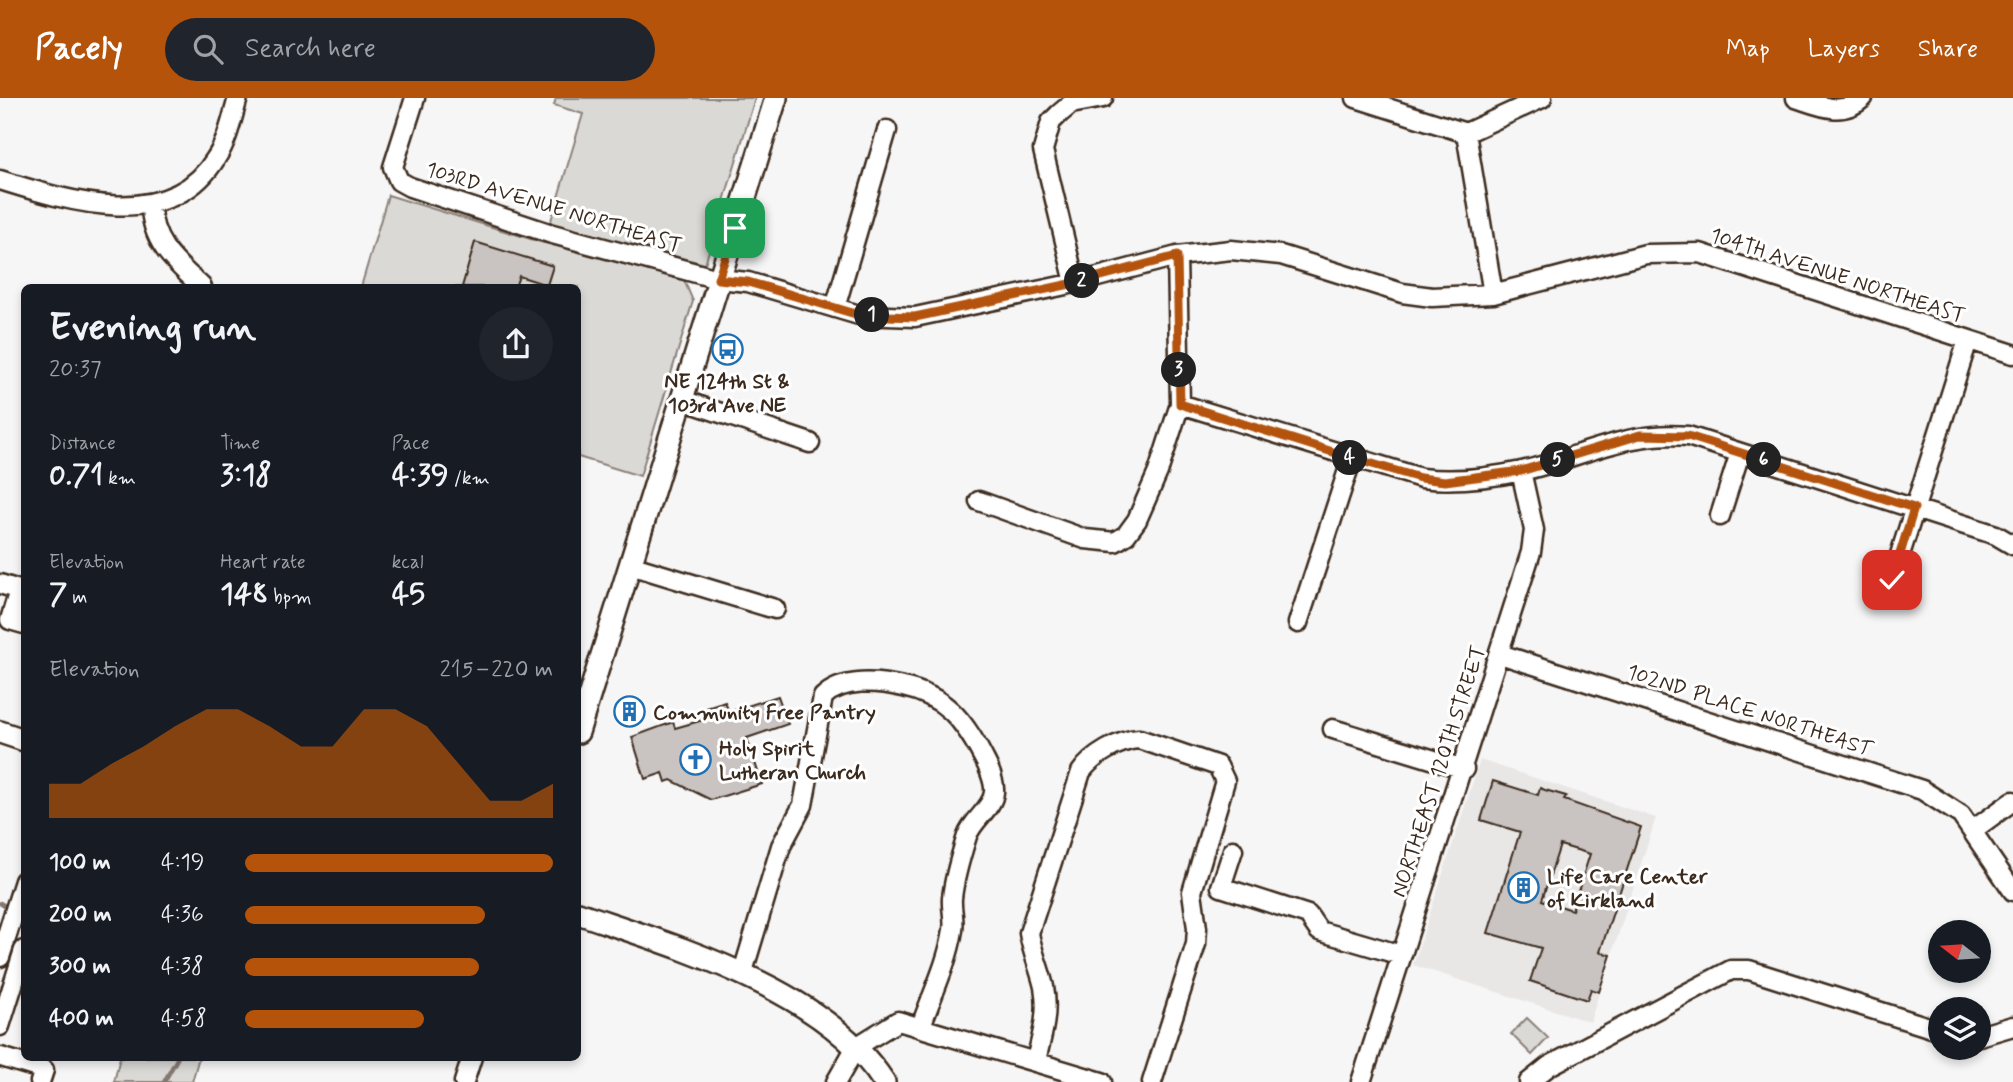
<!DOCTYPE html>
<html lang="en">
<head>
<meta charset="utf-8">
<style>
  :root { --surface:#171b24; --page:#20242c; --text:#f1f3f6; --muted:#9ea1a6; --accent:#b45309 }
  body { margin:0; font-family:Mynerve,sans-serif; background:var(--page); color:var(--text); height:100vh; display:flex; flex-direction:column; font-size:26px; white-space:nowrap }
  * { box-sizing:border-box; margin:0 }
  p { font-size:23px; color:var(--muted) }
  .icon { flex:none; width:38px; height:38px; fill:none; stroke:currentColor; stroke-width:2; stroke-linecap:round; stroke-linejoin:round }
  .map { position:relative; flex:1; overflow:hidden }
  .details { position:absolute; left:21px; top:186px; width:560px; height:777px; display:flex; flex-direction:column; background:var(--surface); border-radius:10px; box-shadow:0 4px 10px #0003 }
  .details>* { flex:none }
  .needle { width:46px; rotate:287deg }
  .tools { position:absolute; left:1928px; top:822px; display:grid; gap:14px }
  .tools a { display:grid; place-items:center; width:63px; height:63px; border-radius:50%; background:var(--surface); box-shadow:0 4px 10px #0003; font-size:35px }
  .pin { position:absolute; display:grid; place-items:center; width:60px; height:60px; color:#fff; margin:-30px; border-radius:14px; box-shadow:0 4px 10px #0006 }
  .km { position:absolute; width:35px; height:35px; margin:-18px; border-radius:50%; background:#222; color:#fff; font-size:19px; line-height:35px; text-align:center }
  .round { display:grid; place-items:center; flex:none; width:74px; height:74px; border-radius:37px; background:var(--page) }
  .head { display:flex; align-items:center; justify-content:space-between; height:119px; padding:0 28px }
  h1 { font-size:38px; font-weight:700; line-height:52px }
  .figures { display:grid; grid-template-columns:repeat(3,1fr); gap:10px; height:119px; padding:7px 28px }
  .figures div { display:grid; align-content:center }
  .figures b { font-size:30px; font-weight:700 }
  .figures small { font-size:19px; font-weight:400 }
  .figures p { font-size:19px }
  .chart { height:196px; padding:14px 28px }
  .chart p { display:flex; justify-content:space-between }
  .chart svg { width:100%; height:126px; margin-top:7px; fill:var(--accent); opacity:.7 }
  ul { padding:0 28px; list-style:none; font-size:23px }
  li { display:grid; grid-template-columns:112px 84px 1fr; align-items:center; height:52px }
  li i { height:18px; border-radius:9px; background:var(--accent) }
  header { display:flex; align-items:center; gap:42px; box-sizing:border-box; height:98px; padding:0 35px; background:var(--accent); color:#fff }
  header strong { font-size:33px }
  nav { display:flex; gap:38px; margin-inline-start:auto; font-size:24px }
  .search { width:490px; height:63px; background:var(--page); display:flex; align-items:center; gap:18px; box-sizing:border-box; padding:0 24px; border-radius:38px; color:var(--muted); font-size:26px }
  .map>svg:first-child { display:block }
  .built { fill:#e9e7e6 }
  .green { fill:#dbd9d6; stroke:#8b827a; stroke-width:2 }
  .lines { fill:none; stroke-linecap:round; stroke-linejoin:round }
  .stream { stroke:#847972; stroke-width:4.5 }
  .building { fill:#c9c3c1; stroke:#3b2a1e; stroke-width:2; fill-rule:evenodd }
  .minor-casing { stroke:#3b2a1e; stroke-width:23 }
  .major-casing { stroke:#3b2a1e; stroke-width:26 }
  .minor { stroke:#fff; stroke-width:18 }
  .major { stroke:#fff; stroke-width:21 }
  .route-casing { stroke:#fff; stroke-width:14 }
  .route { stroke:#b45309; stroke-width:9 }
  .labels { text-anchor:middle; stroke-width:6; stroke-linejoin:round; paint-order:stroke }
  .street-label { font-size:21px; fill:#3b2a1e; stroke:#fff }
  .poi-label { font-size:21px; font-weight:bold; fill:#3b2a1e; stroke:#fff; text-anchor:start }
</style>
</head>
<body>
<header>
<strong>Pacely</strong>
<div class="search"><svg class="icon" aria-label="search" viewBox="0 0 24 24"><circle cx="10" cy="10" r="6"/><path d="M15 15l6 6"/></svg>Search here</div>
<nav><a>Map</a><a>Layers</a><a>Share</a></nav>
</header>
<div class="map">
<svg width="2013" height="984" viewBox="0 0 2013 984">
  <rect width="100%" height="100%" fill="#f7f6f6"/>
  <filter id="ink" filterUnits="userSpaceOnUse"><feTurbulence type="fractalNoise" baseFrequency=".0143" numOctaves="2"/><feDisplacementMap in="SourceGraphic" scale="14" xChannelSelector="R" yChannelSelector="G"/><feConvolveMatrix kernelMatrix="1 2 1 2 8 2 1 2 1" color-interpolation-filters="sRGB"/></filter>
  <g filter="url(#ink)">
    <path class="built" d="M 1480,662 L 1656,720 L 1590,924 L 1413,867 Z"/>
    <path class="green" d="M 556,0 L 755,0 L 705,166 L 550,126 L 583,16 L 554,7 Z
      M 388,97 L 537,143 L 684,182 L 693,203 L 640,378 L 578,359 L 578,189 L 361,189 Z
      M 1527,920 L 1548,940 L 1532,957 L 1511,936 Z
      M 120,959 L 199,959 L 192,984 L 114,984 Z"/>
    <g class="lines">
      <path class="stream" d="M 0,805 L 11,812
        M 164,984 L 178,959"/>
    </g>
    <path class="building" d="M 475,144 L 553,168 L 547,187 L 519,178 L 515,189 L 462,189 Z
      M 778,598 L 788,626 L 747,640 L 762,686 L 711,702 L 671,682 L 666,684 L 663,675 L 645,681 L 632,639 L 673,624 L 675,630 L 710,620 L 707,610 L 725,604 L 729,614 Z
      M 1493,683 L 1538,697 L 1540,690 L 1545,692 L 1566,698 L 1564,702 L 1641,729 L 1600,854 L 1611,857 L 1599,894 L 1591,891 L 1587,902 L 1530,883 L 1541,850 L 1488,835 L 1520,734 L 1481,722 ZM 1560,747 L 1590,756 L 1572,812 L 1542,802 Z"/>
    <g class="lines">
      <defs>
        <path id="minor" d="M 415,0 L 393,69 L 399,83 L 410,89 L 549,135 L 718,181 L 748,184 L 859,217 L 915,219 L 1075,185 L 1177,158 L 1231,152 L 1281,157 L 1402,195 L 1432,199 L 1493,196 L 1646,156 L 1700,155 L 2013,256
          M 1356,0 L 1466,35
          M 1796,0 C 1820,8 1843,19 1863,0
          M 1466,35 L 1493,196
          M 1466,35 L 1542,0
          M 0,82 C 67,103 170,136 216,60 C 228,42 232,20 238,0
          M 151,107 C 151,145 176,165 202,189
          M 1075,185 L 1043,52 L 1051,24 L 1059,16 L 1071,6 L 1103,0
          M 835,210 L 887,32
          M 682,302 L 810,345
          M 1180,306 L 1421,380 C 1453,384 1489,380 1522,373 C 1579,360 1627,332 1688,338 L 1996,437 L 2013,447
          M 979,403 L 1085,441 L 1115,444 L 1126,437 L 1137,422 L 1158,374 L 1180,306 L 1177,158
          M 1720,418 L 1740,355
          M 630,467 L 775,511
          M 1892,482 L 1968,242
          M 0,486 L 19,492 L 10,522 L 24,526
          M 1298,525 L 1352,360
          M 1500,556 L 1922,692 L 1961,717 L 2013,793
          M 1333,631 L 1464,671
          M 1973,732 L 2013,703
          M 1233,752 L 1221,789 L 1308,817 L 1319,833 L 1401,857
          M 0,859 L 24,783
          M 742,877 L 781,748 L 803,707 L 823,599 C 842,580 878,583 903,589 C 945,598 964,622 983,659 C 988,668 995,684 994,694 C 993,710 973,721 967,738 C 961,757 954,781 952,800 C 951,811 955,821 953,832 C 948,864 932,897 921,928
          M 0,928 L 24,852
          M 1979,938 L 2013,928
          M 1,959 L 44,972 L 40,984
          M 1036,962 C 1042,938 1049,915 1044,889 C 1040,871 1032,854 1029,835 L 1081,674 C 1092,658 1119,642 1139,641 L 1218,668 L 1225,683 L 1192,794 L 1197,830 L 1196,846 L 1152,984
          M 464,984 L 472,959
          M 836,984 L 856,949 L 898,923 L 1102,984
          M 1361,984 L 1531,454 L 1534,432 L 1521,373
          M 1529,984 L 1549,968 L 1731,872 L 1749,872 L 1941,933"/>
        <path id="major" d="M 0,634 L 24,642
          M 578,634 L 776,0
          M 578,815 C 677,849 824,891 884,984"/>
      </defs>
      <use href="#minor" class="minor-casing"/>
      <use href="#major" class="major-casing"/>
      <use href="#minor" class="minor"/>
      <use href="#major" class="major"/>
    </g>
  </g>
  <g class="lines" filter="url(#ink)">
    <defs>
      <path id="route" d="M 735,130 L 718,181 L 748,184 L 859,217 L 915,219 L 1075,185 L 1177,158 L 1180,306 L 1352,360 L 1420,380 L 1445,383 L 1521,373 L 1640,337 L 1688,338 L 1914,410 L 1892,482"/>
    </defs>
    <use href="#route" class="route-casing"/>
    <use href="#route" class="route"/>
  </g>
  <defs>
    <symbol id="bus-ring" viewBox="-11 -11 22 22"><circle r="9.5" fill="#fff" stroke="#1f6fb2" stroke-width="1.5"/><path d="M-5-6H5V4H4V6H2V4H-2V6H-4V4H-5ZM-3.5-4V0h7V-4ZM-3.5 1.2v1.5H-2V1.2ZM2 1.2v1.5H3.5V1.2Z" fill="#1f6fb2"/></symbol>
    <symbol id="building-ring" viewBox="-11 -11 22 22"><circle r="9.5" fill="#fff" stroke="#1f6fb2" stroke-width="1.5"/><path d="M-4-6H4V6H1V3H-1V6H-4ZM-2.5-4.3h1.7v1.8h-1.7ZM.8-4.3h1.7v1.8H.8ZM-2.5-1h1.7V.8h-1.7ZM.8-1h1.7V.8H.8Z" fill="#1f6fb2"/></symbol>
    <symbol id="church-ring" viewBox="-11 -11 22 22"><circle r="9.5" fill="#fff" stroke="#1f6fb2" stroke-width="1.5"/><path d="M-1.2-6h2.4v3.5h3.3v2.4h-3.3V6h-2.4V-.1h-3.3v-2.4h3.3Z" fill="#1f6fb2"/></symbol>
  </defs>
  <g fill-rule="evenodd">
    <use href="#bus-ring" x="710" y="234" width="35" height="35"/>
    <use href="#building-ring" x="612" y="596" width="35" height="35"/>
    <use href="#church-ring" x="678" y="644" width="35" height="35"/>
    <use href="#building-ring" x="1506" y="772" width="35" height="35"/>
  </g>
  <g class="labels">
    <g class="street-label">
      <text transform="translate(554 109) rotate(17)" y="7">103RD AVENUE NORTHEAST</text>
      <text transform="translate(1838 177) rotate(18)" y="7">104TH AVENUE NORTHEAST</text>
      <text transform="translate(1750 612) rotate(18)" y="7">102ND PLACE NORTHEAST</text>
      <text transform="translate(1438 673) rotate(-72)" y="7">NORTHEAST 120TH STREET</text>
    </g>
    <g class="poi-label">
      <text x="727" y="290" text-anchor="middle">NE 124th St &amp;<tspan x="727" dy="24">103rd Ave NE</tspan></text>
      <text x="653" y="621">Community Free Pantry</text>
      <text x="719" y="657">Holy Spirit<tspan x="719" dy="24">Lutheran Church</tspan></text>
      <text x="1547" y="785">Life Care Center<tspan x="1547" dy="24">of Kirkland</tspan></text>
    </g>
  </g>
</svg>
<div class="tools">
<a><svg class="needle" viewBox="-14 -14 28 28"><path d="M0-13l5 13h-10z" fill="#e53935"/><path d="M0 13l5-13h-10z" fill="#9ea1a6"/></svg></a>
<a><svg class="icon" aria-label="layers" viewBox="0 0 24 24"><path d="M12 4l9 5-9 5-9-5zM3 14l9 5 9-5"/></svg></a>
</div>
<div class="pin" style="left:735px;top:130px;background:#1e9e55"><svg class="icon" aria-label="arrive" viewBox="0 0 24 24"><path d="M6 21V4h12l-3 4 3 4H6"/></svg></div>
<div class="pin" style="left:1892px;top:482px;background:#d93025"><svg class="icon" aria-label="check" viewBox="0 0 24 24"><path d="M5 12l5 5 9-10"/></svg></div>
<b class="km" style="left:872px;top:217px">1</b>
<b class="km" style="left:1082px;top:183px">2</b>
<b class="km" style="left:1179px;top:272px">3</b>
<b class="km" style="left:1350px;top:360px">4</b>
<b class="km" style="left:1558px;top:362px">5</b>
<b class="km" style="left:1764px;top:362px">6</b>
<section class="details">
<div class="head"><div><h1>Evening run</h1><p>20:37</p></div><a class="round"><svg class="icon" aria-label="share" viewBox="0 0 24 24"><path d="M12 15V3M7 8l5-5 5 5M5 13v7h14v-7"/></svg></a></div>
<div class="figures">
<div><p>Distance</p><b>0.71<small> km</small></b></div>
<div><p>Time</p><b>3:18</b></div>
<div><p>Pace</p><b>4:39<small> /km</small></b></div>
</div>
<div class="figures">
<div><p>Elevation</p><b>7<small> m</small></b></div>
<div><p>Heart rate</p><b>148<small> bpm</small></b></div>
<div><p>kcal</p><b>45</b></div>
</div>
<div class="chart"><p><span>Elevation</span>215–220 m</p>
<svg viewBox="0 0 160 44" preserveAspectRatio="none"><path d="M0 44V32L10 32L20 25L30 19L40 12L50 6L60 6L70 12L80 19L90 19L100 6L110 6L120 12L130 25L140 38L150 38L160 32V44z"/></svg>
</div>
<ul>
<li><b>100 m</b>4:19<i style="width:100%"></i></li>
<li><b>200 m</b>4:36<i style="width:78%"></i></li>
<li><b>300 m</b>4:38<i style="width:76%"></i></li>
<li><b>400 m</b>4:58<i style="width:58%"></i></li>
</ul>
</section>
</div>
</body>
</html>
